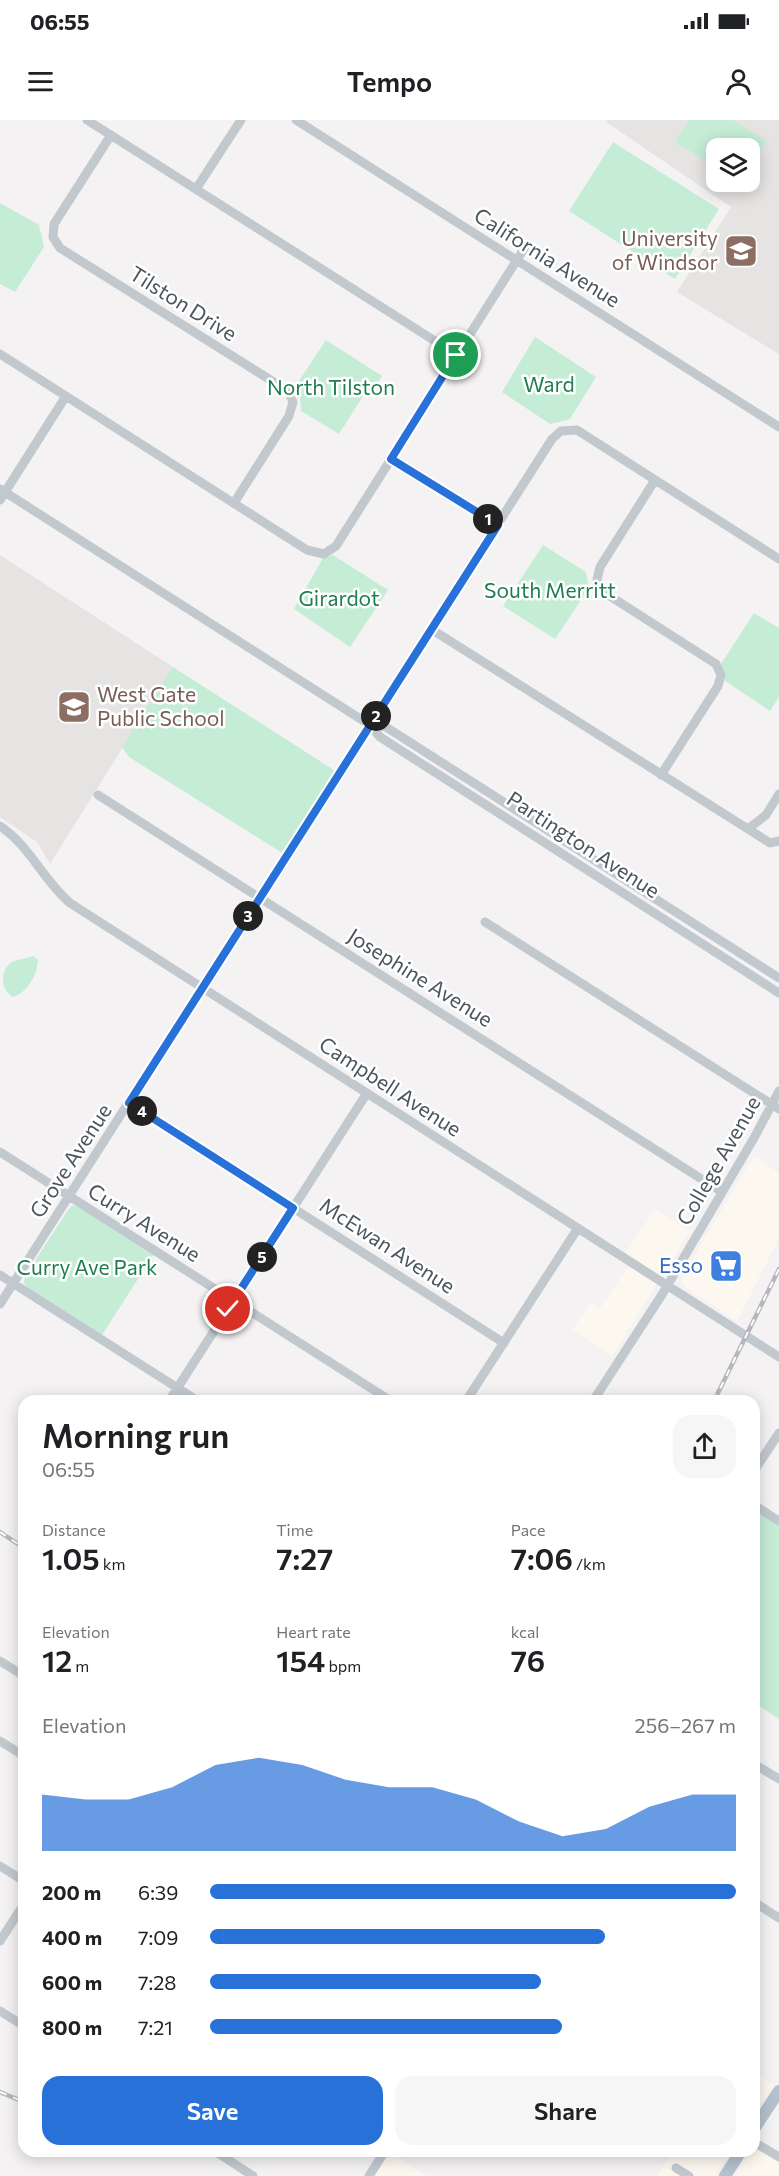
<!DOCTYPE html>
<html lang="en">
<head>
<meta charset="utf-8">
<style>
  :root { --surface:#fff; --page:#f6f6f6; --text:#202124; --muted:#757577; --accent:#2871d8 }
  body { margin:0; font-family:Commissioner,sans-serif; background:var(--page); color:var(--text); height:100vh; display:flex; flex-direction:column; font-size:22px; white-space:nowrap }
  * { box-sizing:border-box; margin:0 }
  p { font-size:20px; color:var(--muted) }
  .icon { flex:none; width:33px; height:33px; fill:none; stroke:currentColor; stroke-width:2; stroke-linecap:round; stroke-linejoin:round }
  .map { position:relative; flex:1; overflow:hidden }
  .sheet { position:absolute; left:18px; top:1275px; width:742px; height:762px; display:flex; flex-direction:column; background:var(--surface); border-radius:18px; box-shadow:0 3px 15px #0003 }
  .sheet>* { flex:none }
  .fabs { position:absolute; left:706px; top:18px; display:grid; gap:12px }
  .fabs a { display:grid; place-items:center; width:54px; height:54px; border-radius:12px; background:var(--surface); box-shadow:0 3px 15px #0003; font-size:30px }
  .pin { position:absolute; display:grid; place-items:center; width:51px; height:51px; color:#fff; margin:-26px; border:3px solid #fff; border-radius:50%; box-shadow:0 2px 6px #0007 }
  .km { position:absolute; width:30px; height:30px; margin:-15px; border-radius:50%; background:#222; color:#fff; font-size:16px; line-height:30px; text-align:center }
  .round { display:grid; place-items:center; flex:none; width:63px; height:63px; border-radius:18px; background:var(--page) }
  .head { display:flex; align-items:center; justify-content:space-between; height:102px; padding:0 24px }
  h1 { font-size:33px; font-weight:600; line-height:45px }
  .stats { display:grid; grid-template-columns:repeat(3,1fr); gap:9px; height:102px; padding:6px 24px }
  .stats div { display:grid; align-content:center }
  .stats b { font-size:30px; font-weight:600 }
  .stats small { font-size:16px; font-weight:400 }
  .stats p { font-size:16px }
  .chart { height:168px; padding:12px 24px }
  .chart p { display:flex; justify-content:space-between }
  .chart svg { width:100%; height:108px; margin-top:6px; fill:var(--accent); opacity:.7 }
  .cta { display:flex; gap:12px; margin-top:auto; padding:12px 24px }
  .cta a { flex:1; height:69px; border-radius:18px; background:var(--accent); color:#fff; font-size:24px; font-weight:600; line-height:69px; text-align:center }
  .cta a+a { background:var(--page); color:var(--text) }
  ul { padding:0 24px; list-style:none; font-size:20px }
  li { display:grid; grid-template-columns:96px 72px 1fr; align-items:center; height:45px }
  li i { height:15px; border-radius:8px; background:var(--accent) }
  .status { display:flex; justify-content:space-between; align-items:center; height:42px; padding:0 30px; background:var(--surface); direction:ltr }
  .status svg { height:16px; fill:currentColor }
  header { display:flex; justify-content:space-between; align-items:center; height:78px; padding:0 24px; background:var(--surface); font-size:27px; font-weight:600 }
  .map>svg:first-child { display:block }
  .commercial { fill:#fcf8ef }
  .education { fill:#e5e4e3; fill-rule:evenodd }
  .green { fill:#c5edd6 }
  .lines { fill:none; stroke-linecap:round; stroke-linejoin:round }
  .minor { stroke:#c1c9cf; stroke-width:9 }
  .major { stroke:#b4c1ce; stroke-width:12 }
  .rail-casing { stroke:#b5b7bc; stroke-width:4.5 }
  .rail { stroke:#fff; stroke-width:2; stroke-dasharray:7; stroke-linecap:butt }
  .route-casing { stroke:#fff; stroke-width:12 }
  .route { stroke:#2871d8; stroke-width:8 }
  .labels { text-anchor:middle; stroke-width:5; stroke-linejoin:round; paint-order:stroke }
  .education-label { font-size:21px; fill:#785e54; stroke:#fff; text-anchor:end }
  .street-label { font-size:21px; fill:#4b555e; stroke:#fff }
  .park-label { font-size:21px; fill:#1f7d50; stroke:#fff }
  .shop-label { font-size:21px; fill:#366cbe; stroke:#fff; text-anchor:end }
</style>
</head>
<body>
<div class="status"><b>06:55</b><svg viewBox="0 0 49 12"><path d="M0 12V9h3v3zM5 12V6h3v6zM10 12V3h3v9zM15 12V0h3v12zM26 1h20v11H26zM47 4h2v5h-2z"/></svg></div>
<header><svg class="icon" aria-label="menu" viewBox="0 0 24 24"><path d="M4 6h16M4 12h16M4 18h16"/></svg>Tempo<svg class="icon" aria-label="person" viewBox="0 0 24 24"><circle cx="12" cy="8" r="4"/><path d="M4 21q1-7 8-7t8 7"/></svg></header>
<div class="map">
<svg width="779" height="2056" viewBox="0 0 779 2056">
  <rect width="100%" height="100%" fill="#f4f2f2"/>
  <path class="commercial" d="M 754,1036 L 779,1053 L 779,1118 L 737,1201 L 685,1167 L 681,1160 L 684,1153 Z
    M 655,1089 L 690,1111 L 612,1236 L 572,1210 L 591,1182 L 600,1188 L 628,1147 L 620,1141 Z
    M 755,1953 L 773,1965 L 755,1994 Z
    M 759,2030 L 779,2042 L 779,2056 L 735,2056 L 751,2031 Z
    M 673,2031 L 731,2031 L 715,2056 L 657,2056 Z
    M 389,2032 L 426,2056 L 374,2056 Z"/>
  <path class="education" d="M 607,0 L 779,0 L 779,234 L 677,172 L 731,87 L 606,2 ZM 717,28 L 750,28 L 750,62 L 717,62 Z
    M 0,435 L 173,547 L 50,744 L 37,722 L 0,697 Z"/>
  <path class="green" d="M 689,0 L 733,0 L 767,21 L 750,47 L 750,28 L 717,28 L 717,48 L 675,22 Z
    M 613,22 L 719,89 L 675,159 L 569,91 Z
    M 0,83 L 39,105 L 44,127 L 15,172 L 0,164 Z
    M 535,217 L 596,257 L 570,299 L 550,304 L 502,272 Z
    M 326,220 L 382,256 L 370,276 L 365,273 L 339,314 L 301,291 L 300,278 L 295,267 Z
    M 543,425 L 586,452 L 589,468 L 555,519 L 503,486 Z
    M 333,435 L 388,470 L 350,527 L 294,489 L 323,438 Z
    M 754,493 L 779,508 L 779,577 L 770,591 L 725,561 L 721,544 Z
    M 173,547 L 337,652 L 284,734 L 129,637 L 122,627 Z
    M 33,836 L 38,840 C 37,855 28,872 13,877 C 0,869 0,853 10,843 C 17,839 26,839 33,836 Z
    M 73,1085 L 80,1087 L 154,1134 L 102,1215 L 27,1167 L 24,1163 L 25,1156 L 68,1090 Z
    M 755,1391 L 779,1406 L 779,1599 L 755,1583 Z"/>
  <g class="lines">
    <path class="minor" d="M 87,0 L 457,235
      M 296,0 L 779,307
      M 111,15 L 54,104 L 53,117 L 60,128 L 288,271 L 293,282 L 289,296 L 234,383
      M 196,69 L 241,0
      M 0,234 L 307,430 L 324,434 L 336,426 L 527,124
      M 391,339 L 498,405
      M 655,360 L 600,447 L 597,460 L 602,471 L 716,544 L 721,555 L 718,566 L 661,655
      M 0,369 L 370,605 L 380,617 L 779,873
      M 0,380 L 66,276
      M 431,509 L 748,709
      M 370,605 L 386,607 L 779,858
      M 779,674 L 766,695 L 748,709 L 770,723 L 779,721
      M 98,675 L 722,1072
      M 0,706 C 30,726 43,760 70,783 L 779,1237
      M 485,802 L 779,989
      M 129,983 L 504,1223
      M 0,1032 L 391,1281
      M 0,1155 L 198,1281
      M 0,1184 L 552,319 L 561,311 L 577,310 L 779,439
      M 169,1281 L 367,973
      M 466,1281 L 578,1108
      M 593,1281 L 663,1173 L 754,1018 L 779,971
      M 754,1351 L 779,1313
      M 754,1385 L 779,1401
      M 0,1541 L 24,1556
      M 0,1621 L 24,1636
      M 754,1644 L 779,1659
      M 0,1746 L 24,1761
      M 754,1782 L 779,1798
      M 0,1821 L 24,1784
      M 0,1891 L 24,1906
      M 754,2022 L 779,2037
      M 215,2031 L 253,2056
      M 676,2048 L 689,2056
      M 369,2056 L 385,2031"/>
    <path class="major" d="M 754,2009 L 779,1971
      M 725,2056 L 741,2031"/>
    <defs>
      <path id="rail" d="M 714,1281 L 779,1149
        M 0,1412 L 24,1428
        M 0,1972 L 24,1982"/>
    </defs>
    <use href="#rail" class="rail-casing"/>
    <use href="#rail" class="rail"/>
  </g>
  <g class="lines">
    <defs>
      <path id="route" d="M 228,1189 L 293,1088 L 129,983 L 498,405 L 391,339 L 456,235"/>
    </defs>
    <use href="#route" class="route-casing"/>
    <use href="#route" class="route"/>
  </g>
  <defs>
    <symbol id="university-square" viewBox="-11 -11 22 22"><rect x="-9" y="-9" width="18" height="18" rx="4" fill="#8d6e63" stroke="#fff"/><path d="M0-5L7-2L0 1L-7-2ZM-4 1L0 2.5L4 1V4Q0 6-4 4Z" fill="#fff"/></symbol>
    <symbol id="school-square" viewBox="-11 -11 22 22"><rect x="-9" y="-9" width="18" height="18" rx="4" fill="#8d6e63" stroke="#fff"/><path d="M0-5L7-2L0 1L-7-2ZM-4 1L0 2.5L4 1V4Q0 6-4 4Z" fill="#fff"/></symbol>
    <symbol id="supermarket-square" viewBox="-11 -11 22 22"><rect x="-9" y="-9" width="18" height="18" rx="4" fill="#3f7fe0" stroke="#fff"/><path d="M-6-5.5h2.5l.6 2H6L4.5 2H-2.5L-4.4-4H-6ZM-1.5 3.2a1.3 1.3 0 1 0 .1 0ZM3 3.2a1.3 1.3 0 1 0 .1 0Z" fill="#fff"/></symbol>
  </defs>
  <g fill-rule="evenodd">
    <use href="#university-square" x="722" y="112" width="38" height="38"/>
    <use href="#school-square" x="55" y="568" width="38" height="38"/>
    <use href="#supermarket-square" x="707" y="1127" width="38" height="38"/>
  </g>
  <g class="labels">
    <g class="education-label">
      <text x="718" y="126">University<tspan x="718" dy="24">of Windsor</tspan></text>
      <text x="97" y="582" text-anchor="start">West Gate<tspan x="97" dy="24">Public School</tspan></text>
    </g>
    <g class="street-label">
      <text transform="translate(547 138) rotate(32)" y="7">California Avenue</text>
      <text transform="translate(183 184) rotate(32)" y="7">Tilston Drive</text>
      <text transform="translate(583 725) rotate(33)" y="7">Partington Avenue</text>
      <text transform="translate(420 858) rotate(32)" y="7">Josephine Avenue</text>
      <text transform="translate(390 967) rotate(33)" y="7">Campbell Avenue</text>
      <text transform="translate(71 1041) rotate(-57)" y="7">Grove Avenue</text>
      <text transform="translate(719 1041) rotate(-60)" y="7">College Avenue</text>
      <text transform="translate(144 1103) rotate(32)" y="7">Curry Avenue</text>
      <text transform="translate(387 1126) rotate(33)" y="7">McEwan Avenue</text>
    </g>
    <g class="park-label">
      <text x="549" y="272">Ward</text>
      <text x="331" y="275">North Tilston</text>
      <text x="550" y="478">South Merritt</text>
      <text x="339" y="486">Girardot</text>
      <text x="87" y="1155">Curry Ave Park</text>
    </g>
    <g class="shop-label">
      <text x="703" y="1153">Esso</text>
    </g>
  </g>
</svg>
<div class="fabs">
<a><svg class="icon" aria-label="layers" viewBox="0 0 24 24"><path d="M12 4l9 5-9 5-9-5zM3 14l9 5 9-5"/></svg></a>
</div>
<div class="pin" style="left:456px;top:235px;background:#1e9e55"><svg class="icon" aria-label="arrive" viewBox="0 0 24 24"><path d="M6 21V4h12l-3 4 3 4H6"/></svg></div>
<div class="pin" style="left:228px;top:1189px;background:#d93025"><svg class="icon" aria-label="check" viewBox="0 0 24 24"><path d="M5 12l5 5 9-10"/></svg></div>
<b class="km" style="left:488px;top:399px">1</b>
<b class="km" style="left:376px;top:596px">2</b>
<b class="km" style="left:248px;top:796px">3</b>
<b class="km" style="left:142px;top:991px">4</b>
<b class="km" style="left:262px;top:1137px">5</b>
<section class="sheet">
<div class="head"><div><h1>Morning run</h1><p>06:55</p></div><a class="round"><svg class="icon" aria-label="share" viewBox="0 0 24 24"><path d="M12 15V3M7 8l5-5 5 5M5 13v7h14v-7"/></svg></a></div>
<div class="stats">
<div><p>Distance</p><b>1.05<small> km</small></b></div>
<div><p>Time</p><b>7:27</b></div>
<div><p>Pace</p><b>7:06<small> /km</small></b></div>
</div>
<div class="stats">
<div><p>Elevation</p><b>12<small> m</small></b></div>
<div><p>Heart rate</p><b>154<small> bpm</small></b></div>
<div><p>kcal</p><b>76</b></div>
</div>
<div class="chart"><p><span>Elevation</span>256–267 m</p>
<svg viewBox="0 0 160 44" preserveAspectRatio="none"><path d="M0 44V21L10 23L20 23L30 18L40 9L50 6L60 9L70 15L80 18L90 18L100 23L110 32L120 38L130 35L140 26L150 21L160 21V44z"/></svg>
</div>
<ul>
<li><b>200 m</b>6:39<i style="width:100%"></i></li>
<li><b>400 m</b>7:09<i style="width:75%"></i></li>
<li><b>600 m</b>7:28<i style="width:63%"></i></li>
<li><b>800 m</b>7:21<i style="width:67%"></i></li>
</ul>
<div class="cta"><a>Save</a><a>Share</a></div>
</section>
</div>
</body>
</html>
